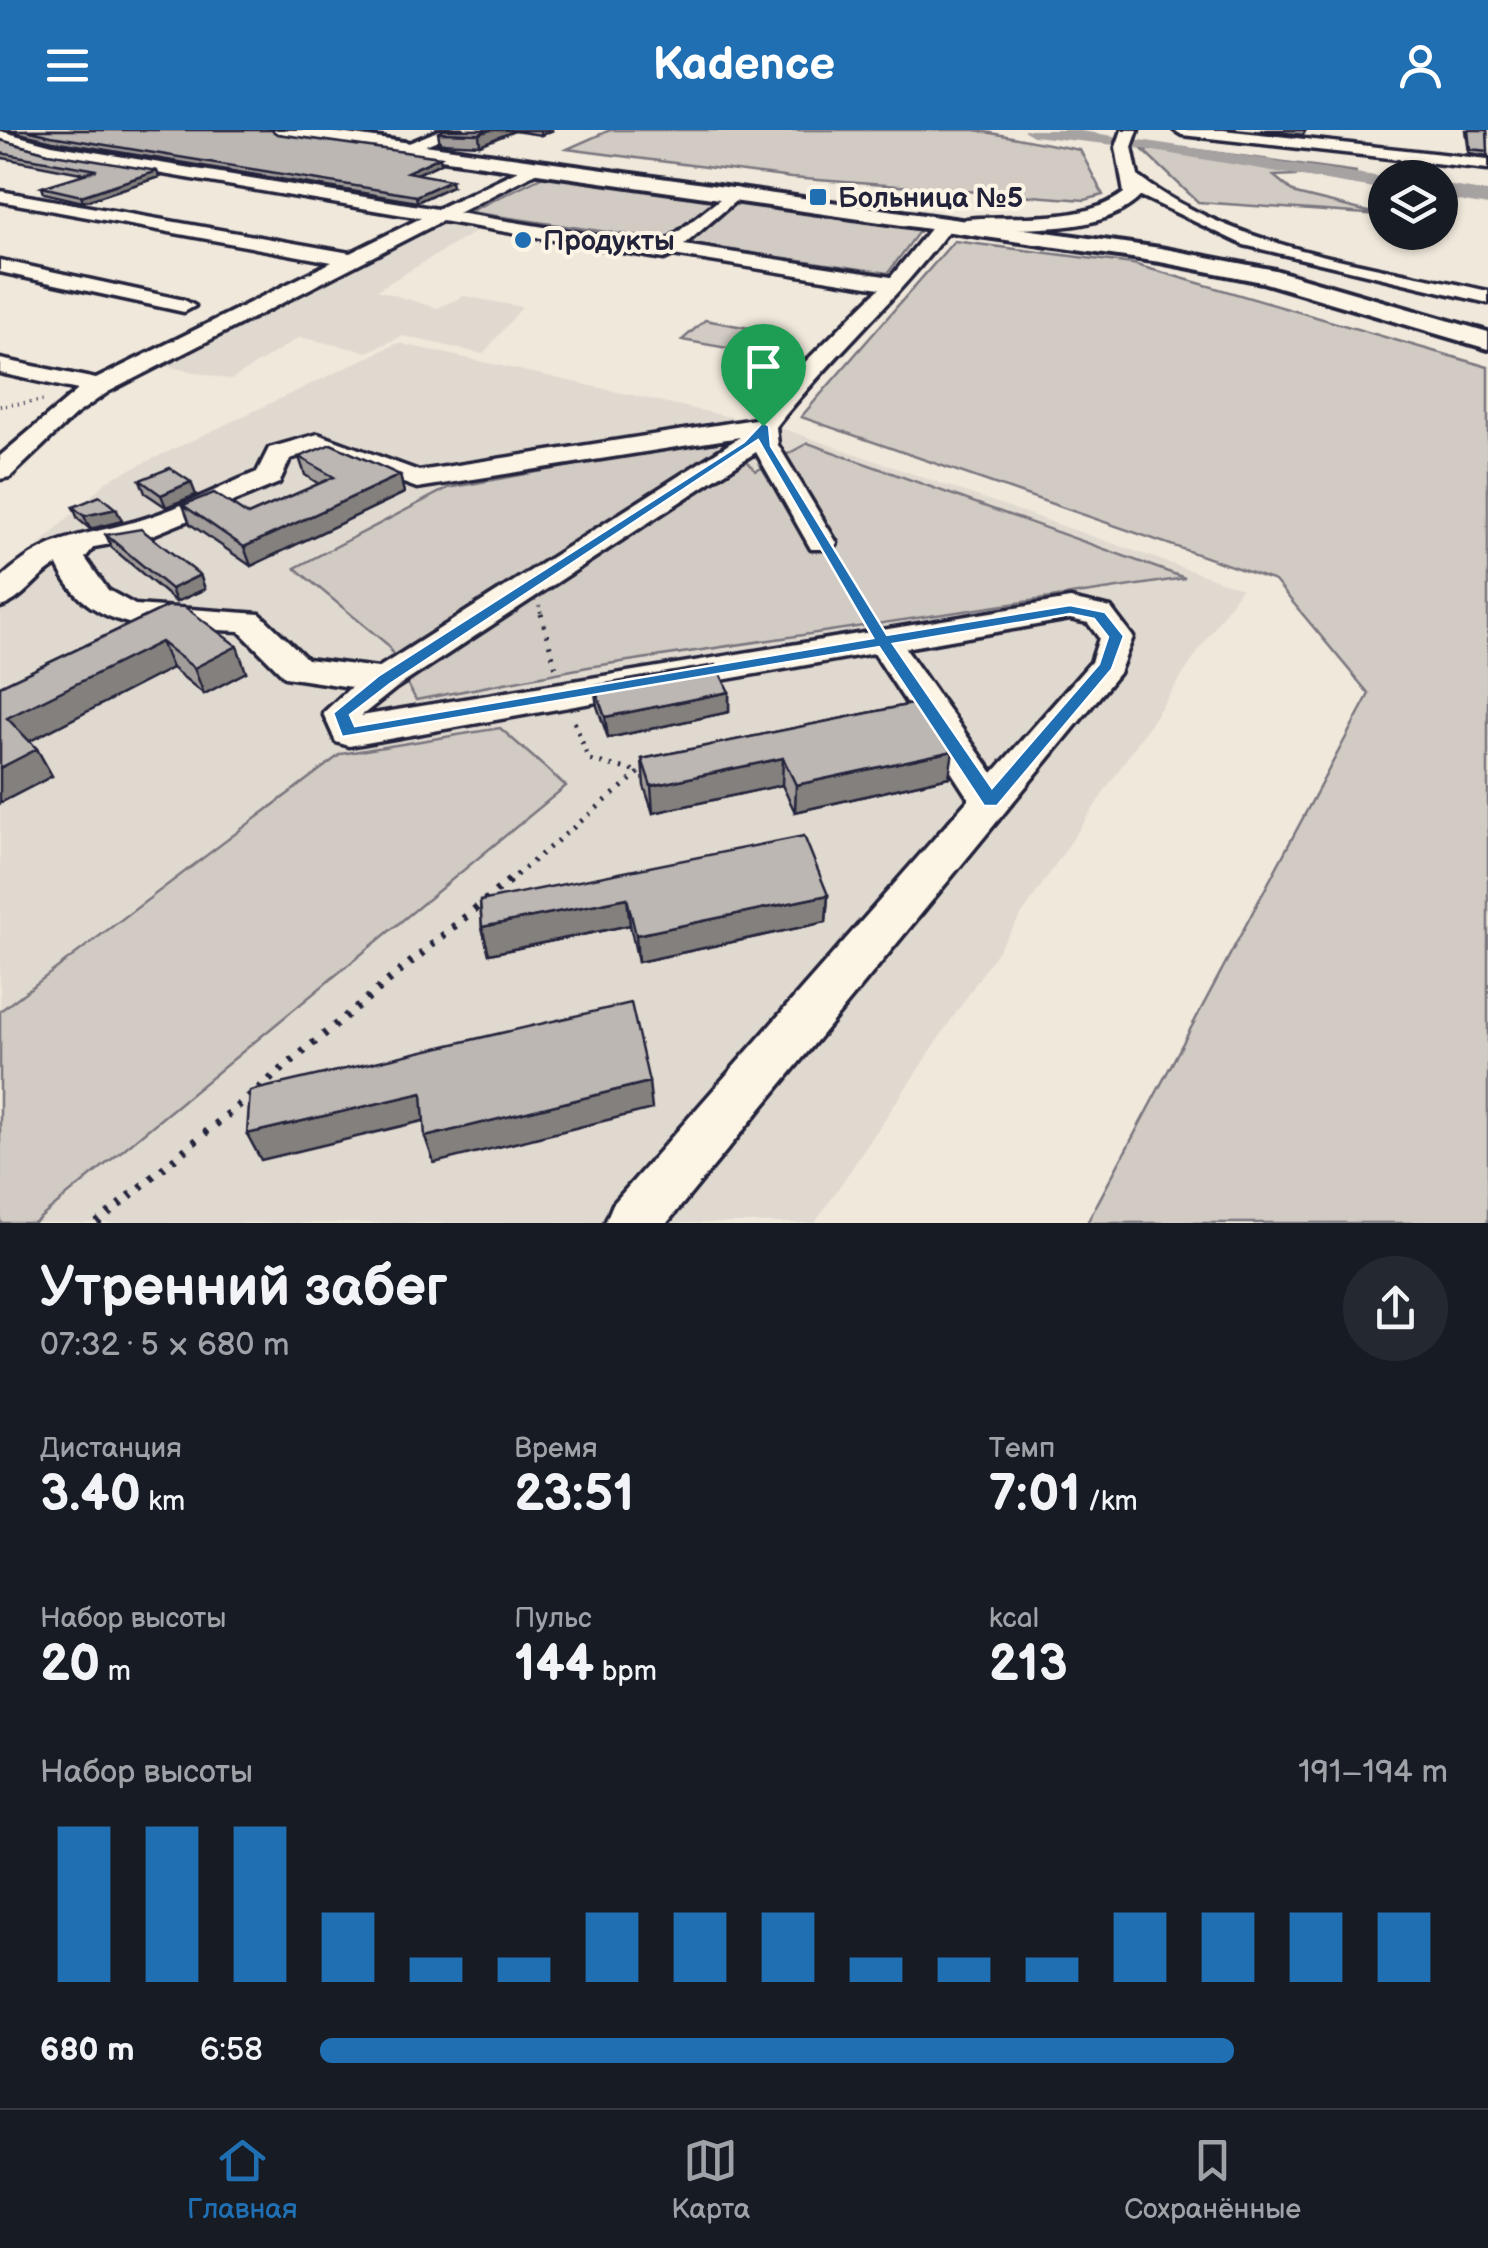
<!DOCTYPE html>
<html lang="ru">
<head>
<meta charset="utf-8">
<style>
  :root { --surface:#171b24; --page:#242831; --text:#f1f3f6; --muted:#9ea1a6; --line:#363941; --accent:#1f6fb2 }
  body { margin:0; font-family:"Balsamiq Sans",sans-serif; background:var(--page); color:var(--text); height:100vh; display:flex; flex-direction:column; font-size:38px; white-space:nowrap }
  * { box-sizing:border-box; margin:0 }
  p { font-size:32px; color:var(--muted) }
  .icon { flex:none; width:55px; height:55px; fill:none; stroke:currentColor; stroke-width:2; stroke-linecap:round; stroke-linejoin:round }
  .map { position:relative; height:1093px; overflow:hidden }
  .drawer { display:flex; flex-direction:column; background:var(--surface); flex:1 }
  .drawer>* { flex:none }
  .controls { position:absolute; left:1368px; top:30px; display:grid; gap:20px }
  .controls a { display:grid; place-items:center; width:90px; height:90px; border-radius:50%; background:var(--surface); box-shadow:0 2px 8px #0004; font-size:50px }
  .pin { position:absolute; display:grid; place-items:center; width:85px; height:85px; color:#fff; margin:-102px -42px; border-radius:50% 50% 50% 0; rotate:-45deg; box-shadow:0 0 10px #0007 }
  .pin .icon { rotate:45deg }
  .round { display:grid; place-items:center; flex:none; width:105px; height:105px; border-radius:52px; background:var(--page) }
  .head { display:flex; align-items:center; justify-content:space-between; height:170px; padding:0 40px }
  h1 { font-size:55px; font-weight:800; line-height:75px }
  .metrics { display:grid; grid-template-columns:repeat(3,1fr); gap:15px; height:170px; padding:10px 40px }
  .metrics div { display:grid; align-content:center }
  .metrics b { font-size:50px; font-weight:800 }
  .metrics small { font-size:28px; font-weight:400 }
  .metrics p { font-size:28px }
  .chart { height:280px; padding:20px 40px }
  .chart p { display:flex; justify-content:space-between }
  .chart svg { width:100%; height:180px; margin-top:10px; stroke:var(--accent); stroke-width:6 }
  ul { padding:0 40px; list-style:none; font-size:32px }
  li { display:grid; grid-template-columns:160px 120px 1fr; align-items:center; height:75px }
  li i { height:25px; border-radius:12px; background:var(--accent) }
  header { display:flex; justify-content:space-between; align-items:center; height:130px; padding:0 40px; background:var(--accent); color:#fff; font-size:45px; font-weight:800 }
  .tabs { display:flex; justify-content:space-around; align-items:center; height:140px; border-top:2px solid var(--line); background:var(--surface); font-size:28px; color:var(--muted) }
  .tabs a { display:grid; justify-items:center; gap:5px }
  .tabs .on { color:var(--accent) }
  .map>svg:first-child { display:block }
  .built { fill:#e0d9cf }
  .green { fill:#d1cbc3; stroke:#7a767f; stroke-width:2.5 }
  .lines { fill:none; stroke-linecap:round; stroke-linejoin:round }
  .river { fill:#a6a2a2; fill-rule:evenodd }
  .minor-casing { stroke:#22223b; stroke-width:7 }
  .major-casing { stroke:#22223b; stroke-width:8 }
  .path-far2 { stroke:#22223b; stroke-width:4; stroke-dasharray:1 5; stroke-linecap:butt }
  .path-far1 { stroke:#22223b; stroke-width:5; stroke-dasharray:2.5 8; stroke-linecap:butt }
  .path { stroke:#22223b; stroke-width:8; stroke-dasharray:4 10; stroke-linecap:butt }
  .minor { fill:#fcf5e5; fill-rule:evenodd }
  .major { fill:#fcf5e5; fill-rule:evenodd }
  .wall { fill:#a29d9a; stroke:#22223b; stroke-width:2.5 }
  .shaded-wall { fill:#84807d; stroke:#22223b; stroke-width:2.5 }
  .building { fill:#bcb7b3; stroke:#22223b; stroke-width:2.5 }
  .route { fill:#1f6fb2; stroke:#fff; stroke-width:2.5; fill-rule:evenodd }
  .poi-dot { fill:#1f6fb2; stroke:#fcf5e5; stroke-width:4 }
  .labels { text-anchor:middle; stroke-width:8; stroke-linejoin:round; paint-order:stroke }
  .far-poi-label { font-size:28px; font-weight:bold; fill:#22223b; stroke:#fcf5e5; text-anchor:start }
</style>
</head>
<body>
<header><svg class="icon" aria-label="menu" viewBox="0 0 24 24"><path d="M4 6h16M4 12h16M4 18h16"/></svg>Kadence<svg class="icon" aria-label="person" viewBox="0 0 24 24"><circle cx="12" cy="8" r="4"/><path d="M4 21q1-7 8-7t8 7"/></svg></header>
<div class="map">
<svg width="1488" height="1093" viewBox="0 0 1488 1093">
  <rect width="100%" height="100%" fill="#efe8db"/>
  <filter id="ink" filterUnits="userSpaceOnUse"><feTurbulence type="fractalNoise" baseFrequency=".01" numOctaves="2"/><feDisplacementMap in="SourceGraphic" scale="20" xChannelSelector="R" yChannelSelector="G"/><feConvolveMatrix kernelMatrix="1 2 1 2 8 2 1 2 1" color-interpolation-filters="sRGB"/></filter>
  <g filter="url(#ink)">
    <path class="built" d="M 439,88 L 485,96 L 377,160 L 437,178 L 464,166 L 522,177 L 483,224 L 403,206 L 367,222 L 300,207 L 231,250 L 147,232 Z
      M 398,213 L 784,299 L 1241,458 L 815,1093 L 0,1093 L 0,452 L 108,350 Z"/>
    <path class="green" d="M 610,0 L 975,0 L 1080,20 L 1103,65 L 1085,70 L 791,48 L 567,19 Z
      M 1184,18 L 1357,42 L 1274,46 L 1296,64 L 1381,85 L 1198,72 L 1143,20 Z
      M 547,44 L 923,96 L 888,143 L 469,82 Z
      M 954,111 L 1133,134 L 1488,237 L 1488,1093 L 1087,1093 L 1369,564 L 1275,451 L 801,287 Z
      M 705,190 L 760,200 L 738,220 L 682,210 Z
      M 726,308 L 756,341 L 808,313 L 1185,448 L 588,537 L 416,570 L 388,515 L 295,438 L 448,358 Z
      M 500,598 L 566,656 L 34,1093 L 0,1093 L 0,881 L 341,624 Z"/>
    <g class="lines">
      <path class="river" d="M 1023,0 L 1074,0 L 1389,48 L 1385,48 L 1385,60 L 1124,16 L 1033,6 Z
        M 1440,54 L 1488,62 L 1488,76 L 1440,68 Z"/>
      <defs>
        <path id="minor" d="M 440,0 L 462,0 L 411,21 L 397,18 Z
          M 1122,0 L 1138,0 L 1132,17 L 1138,46 C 1235,120 1372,134 1488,161 L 1488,173 L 1244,115 L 1141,66 C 1100,108 1020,95 966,101 L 957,95 L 966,89 C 1016,84 1081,95 1124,63 L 1116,17 Z
          M 1174,0 L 1223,0 L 1488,29 L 1488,39 L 1182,5 Z
          M 0,1 L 52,15 L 437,79 L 537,31 L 543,33 L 543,39 L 458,83 L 660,116 L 734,58 L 740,59 L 740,67 L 684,115 L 891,147 L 938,89 L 954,93 C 901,167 832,225 776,297 L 778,315 L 837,413 L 833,419 L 811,419 L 756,322 L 396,558 L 361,586 L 1070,469 L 1111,478 L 1133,507 L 1119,543 L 667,1093 L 605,1093 L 613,1074 L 969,669 L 874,523 L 349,616 L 336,612 L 323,583 L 351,557 L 285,547 L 239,501 L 178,498 L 157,506 L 145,503 L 140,496 C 103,488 74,472 57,435 C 36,446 23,471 0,477 L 0,449 C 44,408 72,408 126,394 C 171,383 215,359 257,342 L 269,318 L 318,304 L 419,341 L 755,289 L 787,250 L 880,158 L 673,125 L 664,129 L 442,91 L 108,262 L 75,285 L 10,347 L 0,349 L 0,326 L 78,260 L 0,243 L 0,229 L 96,249 L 332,132 L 0,71 L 0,61 L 350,123 L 421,88 L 51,25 L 0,11 ZM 740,307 L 378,538 L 307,529 L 260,484 L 135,475 L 108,460 L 85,428 L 94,417 L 145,408 L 279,353 L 290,329 L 317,321 L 417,358 ZM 1070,489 L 1088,493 L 1099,508 L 1091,532 L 993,643 L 905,518 Z
          M 0,130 L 184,170 L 195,176 L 184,182 L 0,142 Z"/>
        <path id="major" d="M 270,0 L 318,0 L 1160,118 L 1275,140 L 1488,202 L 1488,219 L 1262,152 L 1160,132 L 279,6 Z"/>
      </defs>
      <use href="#minor" class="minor-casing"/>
      <use href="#major" class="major-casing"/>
      <path class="path-far2" d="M 0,276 L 47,270
        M 832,429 L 868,487
        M 539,476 L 542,487"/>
      <path class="path-far1" d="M 541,484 L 557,542
        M 866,484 L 871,492
        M 508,752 L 640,642 L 589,630 L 572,586"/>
      <path class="path" d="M 97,1093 L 511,749"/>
      <use href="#minor" class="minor"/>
      <use href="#major" class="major"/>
    </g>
    <path class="wall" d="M 6,0 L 271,0 L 277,4 L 441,33 L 417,44 L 452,56 L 417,72 L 53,11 Z
      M 444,0 L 553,0 L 541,5 L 514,1 L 480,15 L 440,13 L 438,3 Z
      M 1259,0 L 1306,0 L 1303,5 Z
      M 1466,0 L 1487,0 L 1488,26 L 1469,23 Z
      M 0,10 L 48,23 L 159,47 L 83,72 L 44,63 L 42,57 L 86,44 L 3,28 L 0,29 Z
      M 299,327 L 400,345 L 404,363 L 251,436 L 190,394 L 183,375 L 248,385 L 319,354 L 305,345 Z
      M 140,350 L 196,365 L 166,377 L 145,363 Z
      M 73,377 L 116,379 L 122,391 L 90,399 L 78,389 Z
      M 106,405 L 200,445 L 205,459 L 176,472 L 112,418 Z
      M 168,476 L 246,542 L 204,564 L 172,538 L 30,611 L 37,619 L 52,646 L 0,673 L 0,556 Z
      M 594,556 L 729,562 L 729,582 L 608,608 L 597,576 Z
      M 922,572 L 949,647 L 795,682 L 782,655 L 653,683 L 644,656 L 642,629 Z
      M 828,765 L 826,792 L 638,832 L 630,795 L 489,824 L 482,797 L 480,771 Z"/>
    <path class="shaded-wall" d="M 490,0 L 513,0 L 514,1 L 480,15 L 479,4 Z
      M 541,0 L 553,0 L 541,5 Z
      M 440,27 L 441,33 L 408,48 L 407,42 Z
      M 157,41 L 159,47 L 83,72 L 81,66 Z
      M 451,50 L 452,56 L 417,72 L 416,66 Z
      M 400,345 L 404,363 L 251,436 L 244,417 Z
      M 191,352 L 196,365 L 166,377 L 161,365 Z
      M 116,379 L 122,391 L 90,399 L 84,386 Z
      M 200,445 L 205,459 L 176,472 L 171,459 Z
      M 161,512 L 172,538 L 22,615 L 7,588 Z
      M 237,516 L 246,542 L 204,564 L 194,538 Z
      M 729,562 L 729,582 L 608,608 L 605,587 Z
      M 37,619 L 52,646 L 0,673 L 0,638 Z
      M 953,621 L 949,647 L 795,682 L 796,655 Z
      M 783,628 L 782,655 L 653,683 L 651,656 Z
      M 828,765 L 826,792 L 638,832 L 636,805 Z
      M 627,768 L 630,795 L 489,824 L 482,797 Z
      M 649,952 L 652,979 L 434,1033 L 425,1007 Z
      M 422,963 L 431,989 L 261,1030 L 247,1004 Z"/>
    <path class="building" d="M 26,0 L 271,0 L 277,4 L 440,27 L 407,42 L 451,50 L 416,66 L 51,6 Z
      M 444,0 L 490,0 L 479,4 L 438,3 Z
      M 1468,0 L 1487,0 L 1488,21 L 1470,19 Z
      M 0,10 L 48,23 L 157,41 L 81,66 L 42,57 L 97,40 L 0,23 Z
      M 331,314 L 400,345 L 244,417 L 183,375 L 214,363 L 248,385 L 334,347 L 299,327 Z
      M 170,338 L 191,352 L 161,365 L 140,350 Z
      M 100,366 L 116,379 L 84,386 L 73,377 Z
      M 141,399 L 200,445 L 171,459 L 106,405 Z
      M 168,476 L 185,477 L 237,516 L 194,538 L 161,512 L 7,588 L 37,619 L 0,638 L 0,556 Z
      M 716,535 L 729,562 L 605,587 L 594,556 Z
      M 922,572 L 953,621 L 796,655 L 783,628 L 651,656 L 642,629 Z
      M 804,706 L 828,765 L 636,805 L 627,768 L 482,797 L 480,771 Z
      M 631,873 L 649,952 L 425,1007 L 422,963 L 247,1004 L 250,961 Z"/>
  </g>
  <path class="route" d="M 763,292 L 769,296 L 771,316 L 887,505 L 1070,475 L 1105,482 L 1124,506 L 1112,539 L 997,676 L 984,676 L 879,517 L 342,607 L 333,583 L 378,546 L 744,312 ZM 758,310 L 873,508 L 355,596 L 350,585 L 390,554 ZM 1070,484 L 1094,489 L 1108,507 L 1099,534 L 992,658 L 893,514 Z"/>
  <g class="poi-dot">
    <rect x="808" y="57" width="20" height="20" rx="5"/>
    <circle cx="523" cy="110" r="10"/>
  </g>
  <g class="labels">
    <g class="far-poi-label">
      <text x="838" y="77">Больница №5</text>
      <text x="543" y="120">Продукты</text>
    </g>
  </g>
</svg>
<div class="controls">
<a><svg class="icon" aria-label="layers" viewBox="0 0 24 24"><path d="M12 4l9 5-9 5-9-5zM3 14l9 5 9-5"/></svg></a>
</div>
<div class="pin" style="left:763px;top:296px;background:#1e9e55"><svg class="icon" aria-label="arrive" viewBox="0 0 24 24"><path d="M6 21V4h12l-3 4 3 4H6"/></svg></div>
</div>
<section class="drawer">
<div class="head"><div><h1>Утренний забег</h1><p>07:32 · 5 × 680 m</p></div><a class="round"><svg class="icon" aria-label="share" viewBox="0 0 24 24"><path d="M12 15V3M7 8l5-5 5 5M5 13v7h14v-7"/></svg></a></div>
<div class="metrics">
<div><p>Дистанция</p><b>3.40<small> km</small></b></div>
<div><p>Время</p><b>23:51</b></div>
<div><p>Темп</p><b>7:01<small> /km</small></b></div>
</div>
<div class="metrics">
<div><p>Набор высоты</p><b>20<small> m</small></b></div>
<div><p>Пульс</p><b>144<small> bpm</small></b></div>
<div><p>kcal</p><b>213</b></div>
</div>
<div class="chart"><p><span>Набор высоты</span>191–194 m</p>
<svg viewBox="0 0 160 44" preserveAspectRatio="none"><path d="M5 44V6M15 44V6M25 44V6M35 44V27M45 44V38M55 44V38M65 44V27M75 44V27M85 44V27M95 44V38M105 44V38M115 44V38M125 44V27M135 44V27M145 44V27M155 44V27"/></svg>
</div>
<ul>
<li><b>680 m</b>6:58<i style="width:81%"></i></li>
</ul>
</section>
<nav class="tabs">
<a class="on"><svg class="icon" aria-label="home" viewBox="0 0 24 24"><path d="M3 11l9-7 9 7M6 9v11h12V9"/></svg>Главная</a>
<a><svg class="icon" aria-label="map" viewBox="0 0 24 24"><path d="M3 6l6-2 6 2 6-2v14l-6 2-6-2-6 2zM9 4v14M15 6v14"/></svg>Карта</a>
<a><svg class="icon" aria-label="saved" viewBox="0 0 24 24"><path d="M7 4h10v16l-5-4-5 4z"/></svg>Сохранённые</a>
</nav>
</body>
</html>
